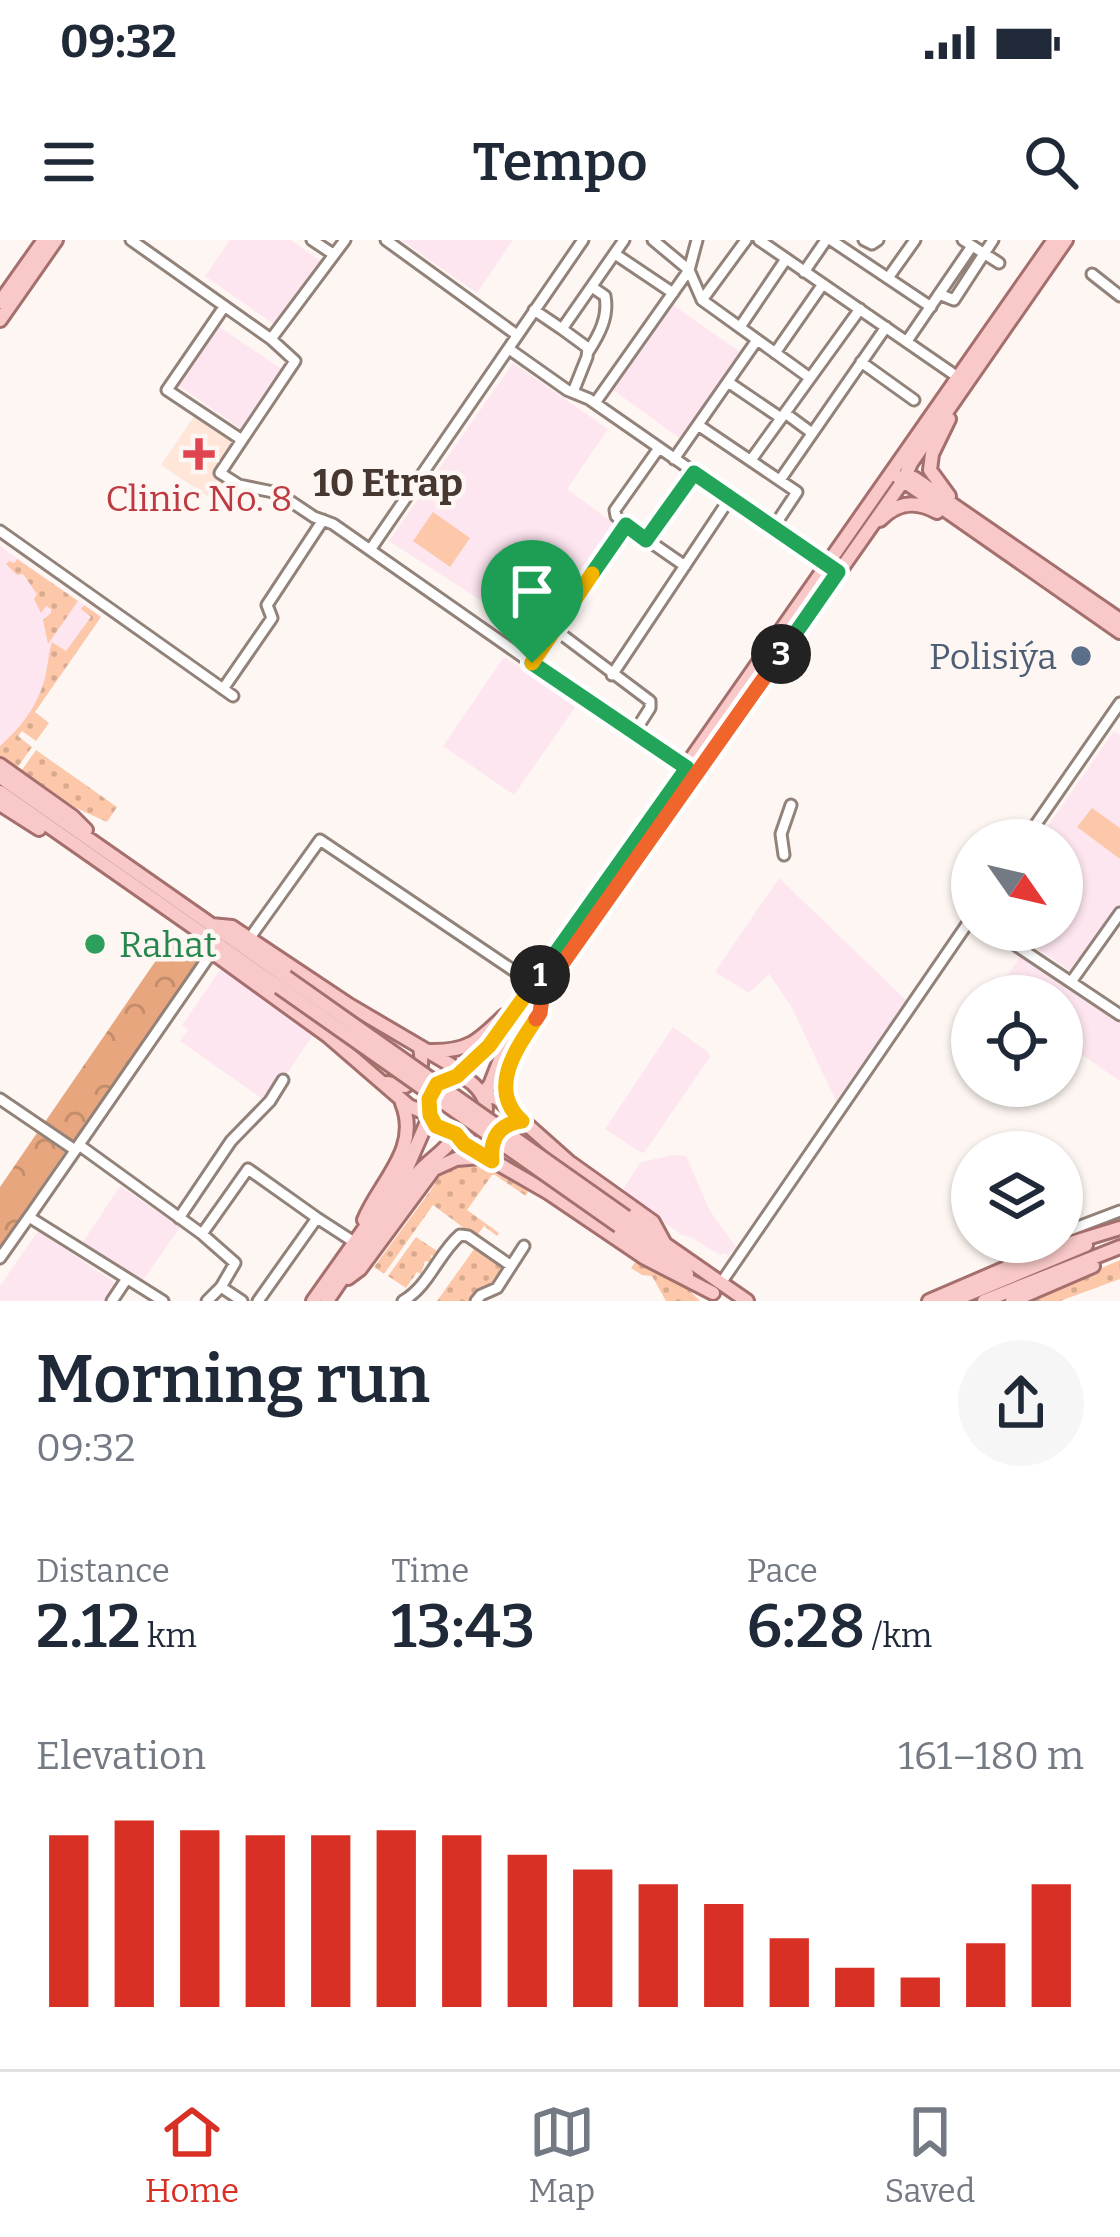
<!DOCTYPE html>
<html lang="en">
<head>
<meta charset="utf-8">
<style>
  :root { --surface:#fff; --page:#f6f6f7; --text:#1f2937; --muted:#747a83; --line:#e0e1e3; --accent:#d93025 }
  body { margin:0; font-family:Bitter,serif; background:var(--page); color:var(--text); height:100vh; display:flex; flex-direction:column; font-size:45px; white-space:nowrap }
  * { box-sizing:border-box; margin:0 }
  p { font-size:39px; color:var(--muted) }
  .icon { flex:none; width:66px; height:66px; fill:none; stroke:currentColor; stroke-width:2; stroke-linecap:round; stroke-linejoin:round }
  .map { position:relative; height:1061px; overflow:hidden }
  .sheet { display:flex; flex-direction:column; background:var(--surface); flex:1 }
  .sheet>* { flex:none }
  .needle { width:78px; rotate:124deg }
  .tools { position:absolute; left:951px; top:579px; display:grid; gap:24px }
  .tools a { display:grid; place-items:center; width:132px; height:132px; border-radius:50%; background:var(--surface); box-shadow:0 3px 9px #0004; font-size:60px }
  .pin { position:absolute; display:grid; place-items:center; width:102px; height:102px; color:#fff; margin:-123px -51px; border-radius:50% 50% 50% 0; rotate:-45deg; box-shadow:0 0 12px #0007 }
  .pin .icon { rotate:45deg }
  .km { position:absolute; width:60px; height:60px; margin:-30px; border-radius:50%; background:#222; color:#fff; font-size:33px; line-height:60px; text-align:center }
  .round { display:grid; place-items:center; flex:none; width:126px; height:126px; border-radius:63px; background:var(--page) }
  .headline { display:flex; align-items:center; justify-content:space-between; height:204px; padding:0 36px }
  h1 { font-size:66px; font-weight:600; line-height:90px }
  .stats { display:grid; grid-template-columns:repeat(3,1fr); gap:18px; height:204px; padding:12px 36px }
  .stats div { display:grid; align-content:center }
  .stats b { font-size:60px; font-weight:600 }
  .stats small { font-size:33px; font-weight:400 }
  .stats p { font-size:33px }
  .chart { height:336px; padding:24px 36px }
  .chart p { display:flex; justify-content:space-between }
  .chart svg { width:100%; height:216px; margin-top:12px; stroke:var(--accent); stroke-width:6 }
  .status { display:flex; justify-content:space-between; align-items:center; height:84px; padding:0 60px; background:var(--surface); direction:ltr }
  .status svg { height:33px; fill:currentColor }
  header { display:flex; justify-content:space-between; align-items:center; height:156px; padding:0 36px; background:var(--surface); font-size:54px; font-weight:600 }
  .menu { display:flex; justify-content:space-around; align-items:center; height:168px; border-top:3px solid var(--line); background:var(--surface); font-size:33px; color:var(--muted) }
  .menu a { display:grid; justify-items:center; gap:6px }
  .menu .current { color:var(--accent) }
  .map>svg:first-child { display:block }
  .education { fill:#fee6f1 }
  .built { fill:#ffe6d8 }
  .grass { fill:url(#grass-dots) }
  .forest { fill:url(#forest-crowns) }
  .park { fill:#fdc8a9 }
  .lines { fill:none; stroke-linecap:round; stroke-linejoin:round }
  .minor-casing { stroke:#928279; stroke-width:15 }
  .major-casing { stroke:#a46f6d; stroke-width:18 }
  .minor { stroke:#fff; stroke-width:9 }
  .major { stroke:#f8c9c8; stroke-width:12 }
  .major-bridge-casing { stroke:#a46f6d; stroke-width:18; stroke-linecap:butt }
  .major-bridge { stroke:#f8c9c8; stroke-width:12 }
  .split-1-casing { stroke:#fff; stroke-width:24 }
  .split-2-casing { stroke:#fff; stroke-width:24 }
  .split-3-casing { stroke:#fff; stroke-width:24 }
  .split-4-casing { stroke:#fff; stroke-width:24 }
  .split-5-casing { stroke:#fff; stroke-width:24 }
  .split-1 { stroke:#22a559; stroke-width:15 }
  .split-2 { stroke:#f5b400; stroke-width:15 }
  .split-3 { stroke:#f0652b; stroke-width:15 }
  .split-4 { stroke:#22a559; stroke-width:15 }
  .split-5 { stroke:#f5b400; stroke-width:15 }
  .health-dot { fill:#e0444e; stroke:#fdf6f2; stroke-width:4.5 }
  .service-dot { fill:#5c6f8a; stroke:#fdf6f2; stroke-width:4.5 }
  .leisure-dot { fill:#2e9e5b; stroke:#fdf6f2; stroke-width:4.5 }
  .labels { text-anchor:middle; stroke-width:9; stroke-linejoin:round; paint-order:stroke }
  .health-label { font-size:36px; fill:#be3a42; stroke:#fdf6f2 }
  .service-label { font-size:36px; fill:#4e5e75; stroke:#fdf6f2; text-anchor:end }
  .leisure-label { font-size:36px; fill:#27864d; stroke:#fdf6f2; text-anchor:start }
  .neighbourhood-label { font-size:39px; font-weight:bold; fill:#463830; stroke:#fdf6f2 }
</style>
</head>
<body>
<div class="status"><b>09:32</b><svg viewBox="0 0 49 12"><path d="M0 12V9h3v3zM5 12V6h3v6zM10 12V3h3v9zM15 12V0h3v12zM26 1h20v11H26zM47 4h2v5h-2z"/></svg></div>
<header><svg class="icon" aria-label="menu" viewBox="0 0 24 24"><path d="M4 6h16M4 12h16M4 18h16"/></svg>Tempo<svg class="icon" aria-label="search" viewBox="0 0 24 24"><circle cx="10" cy="10" r="6"/><path d="M15 15l6 6"/></svg></header>
<div class="map">
<svg width="1120" height="1061" viewBox="0 0 1120 1061">
  <defs>
    <pattern id="grass-dots" width="8" height="8" patternUnits="userSpaceOnUse" patternTransform="scale(3)"><rect width="8" height="8" fill="#fdc8a9"/><path d="M2 2h.1M6 6h.1" fill="none" stroke="#d8aa90" stroke-width="1.8" stroke-linecap="round"/></pattern>
    <pattern id="forest-crowns" width="20" height="18" patternUnits="userSpaceOnUse" patternTransform="scale(3)"><rect width="20" height="18" fill="#e7a67e"/><path d="M2 6a3 3 0 1 1 6 0M12 15a3 3 0 1 1 6 0" fill="none" stroke="#c58e6b"/></pattern>
  </defs>
  <rect width="100%" height="100%" fill="#fdf6f2"/>
  <path class="education" d="M 230,0 L 291,0 L 325,24 L 279,88 L 205,36 Z
    M 401,0 L 513,0 L 477,53 Z
    M 673,65 L 743,114 L 682,200 L 613,150 Z
    M 218,86 L 282,129 L 241,189 L 178,145 Z
    M 513,123 L 608,189 L 567,249 L 620,288 L 538,402 L 485,363 L 389,301 Z
    M 0,306 L 101,377 L 2,519 L 0,518 Z
    M 504,417 L 576,466 L 514,555 L 443,506 Z
    M 1114,491 L 1120,495 L 1120,665 L 1073,733 L 1011,690 L 1062,690 L 1062,600 L 1038,600 Z
    M 779,638 L 906,760 L 836,861 L 791,766 L 769,734 L 749,753 L 715,732 Z
    M 1020,717 L 1120,784 L 1120,841 L 1062,801 L 1062,756 L 994,755 Z
    M 221,729 L 314,794 L 267,862 L 180,801 L 188,790 L 182,785 Z
    M 673,787 L 708,812 L 710,817 L 644,913 L 640,912 L 605,889 Z
    M 674,915 L 686,916 L 710,971 L 736,1007 L 728,1015 L 724,1013 L 720,1015 L 692,998 L 682,995 L 621,952 L 641,922 Z
    M 120,946 L 180,987 L 142,1042 L 83,1002 Z
    M 38,991 L 117,1044 L 106,1061 L 0,1061 L 0,1046 Z"/>
  <path class="built" d="M 195,175 L 236,203 L 216,233 L 243,252 L 230,271 L 161,225 Z"/>
  <path class="grass" d="M 17,319 L 78,361 L 48,404 L 43,380 L 51,373 L 51,369 L 46,366 L 41,373 L 34,359 L 37,354 L 23,334 L 17,335 L 6,324 L 9,321 L 14,323 Z
    M 84,365 L 101,377 L 35,472 L 49,483 L 36,501 L 22,491 L 18,496 L 32,507 L 17,528 L 0,518 L 0,506 C 20,488 37,467 44,441 C 48,428 48,414 52,402 L 66,411 L 91,377 L 81,369 Z
    M 36,510 L 117,567 L 107,582 L 76,568 L 22,530 Z
    M 470,923 L 495,932 L 528,951 L 526,956 L 495,935 L 492,935 L 467,970 L 499,993 L 497,996 L 484,986 L 476,997 L 433,965 L 384,1034 L 374,1027 L 431,950 L 442,931 L 453,925 Z
    M 416,997 L 437,1011 L 433,1016 L 430,1015 L 432,1019 L 429,1022 L 425,1021 L 421,1034 L 417,1032 L 406,1048 L 388,1036 Z
    M 477,1005 L 491,1015 L 490,1018 L 493,1020 L 495,1018 L 505,1025 L 503,1031 L 499,1033 L 499,1038 L 495,1037 L 492,1047 L 478,1052 L 471,1061 L 437,1061 Z
    M 1120,1020 L 1120,1039 L 1060,1061 L 1024,1061 Z
    M 636,1021 L 685,1046 L 700,1061 L 666,1061 L 652,1036 L 642,1035 L 631,1028 Z"/>
  <path class="forest" d="M 170,700 L 200,719 L 74,902 L 45,882 Z
    M 37,893 L 65,912 L 0,1007 L 0,947 Z"/>
  <path class="park" d="M 433,272 L 470,298 L 450,327 L 413,301 Z
    M 1092,568 L 1120,588 L 1120,619 L 1077,587 Z"/>
  <g class="lines">
    <defs>
      <path id="minor" d="M 131,0 L 271,99 L 295,121 L 242,200 L 167,150 L 224,67
        M 312,0 L 333,14
        M 386,0 L 517,95
        M 653,0 L 689,30 L 702,60 L 810,138
        M 759,0 L 962,140
        M 831,0 L 931,67
        M 864,0 L 872,4 L 878,0
        M 963,0 L 999,23
        M 615,14 L 673,53
        M 804,32 L 826,0
        M 1092,34 L 1120,56
        M 888,38 L 915,0
        M 939,54 L 954,60 L 993,0
        M 702,60 L 746,0
        M 534,70 L 562,89 L 624,0
        M 740,87 L 786,19
        M 562,89 L 588,108 L 587,117 L 573,152
        M 271,99 L 345,0
        M 907,101 L 972,6
        M 509,109 L 567,150 L 589,159 L 832,328
        M 588,112 C 599,95 609,77 605,56 L 592,47
        M 775,113 L 823,44
        M 861,122 L 914,160
        M 728,142 L 781,178
        M 595,163 L 689,30 L 697,0
        M 785,173 L 812,193
        M 698,185 L 797,252 L 773,288
        M 242,200 L 220,233 L 239,245 L 278,253 L 314,277 L 333,284 L 586,461 L 691,530
        M 674,219 L 757,100
        M 751,220 L 860,69
        M 780,240 L 886,87
        M 626,285 L 616,276 L 615,270 L 659,208
        M 0,291 L 233,456
        M 646,300 L 694,233
        M 370,310 L 583,0
        M 553,388 L 650,461 L 650,468 L 634,493
        M 532,423 L 626,285 L 685,326
        M 612,435 L 730,258
        M 223,449 L 272,378 L 267,365 L 323,280
        M 1025,600 L 1120,463
        M 784,615 L 781,594 L 791,565
        M 993,690 L 1120,775
        M 249,699 L 320,600 L 538,747
        M 1071,742 L 1120,673
        M 0,859 L 75,910
        M 78,906 L 212,712
        M 179,978 L 231,901 L 270,861 L 283,840
        M 1062,993 L 1120,971
        M 202,994 L 235,1023 L 221,1047 L 207,1061
        M 0,1018 L 31,974
        M 721,1043 L 972,677
        M 221,1047 L 242,1061
        M 112,1061 L 126,1040
        M 163,1061 L 29,977 L 79,905 L 202,994 L 248,929 L 317,978
        M 258,1061 L 317,978 L 354,1002
        M 403,1061 C 429,1046 438,1014 460,995 L 468,996 L 510,1025
        M 476,1061 L 481,1055 L 497,1048 L 524,1006"/>
      <path id="major" d="M 0,62 L 44,0
        M 0,80 L 56,0
        M 898,237 L 1120,392
        M 914,238 L 1120,380
        M 949,256 L 930,230 L 932,214 L 949,179
        M 880,280 C 897,262 916,260 937,272
        M 0,525 L 73,577 L 86,590
        M 0,537 L 286,737
        M 0,552 L 279,747
        M 0,564 L 39,589
        M 211,685 L 232,687 L 349,765 L 451,825 L 457,836 L 498,795 L 1054,0
        M 206,696 L 212,712 L 328,796 L 409,866 L 430,875 L 406,930 L 313,1061
        M 429,811 C 467,812 478,802 504,776
        M 387,843 L 405,846 C 422,838 423,825 420,807
        M 510,870 C 496,804 534,807 542,756
        M 456,894 C 527,883 452,798 430,855 C 427,864 428,874 434,882 C 442,894 455,893 464,904 L 549,953 L 645,1018 L 713,1053
        M 626,977 L 747,1061
        M 364,980 C 380,941 421,909 402,863
        M 619,986 L 687,1034
        M 665,1004 L 653,982 L 569,922 L 498,859 L 483,853 L 490,845 L 505,807 L 903,241 L 911,223 L 1066,0
        M 348,1038 L 360,1029 L 434,929 L 456,919 L 482,917
        M 327,1061 C 356,1019 384,975 416,935 C 428,920 448,910 456,894
        M 929,1061 L 1048,1010 L 1120,988
        M 952,1061 L 1086,1005
        M 984,1061 L 1120,1007
        M 1012,1061 L 1093,1026"/>
    </defs>
    <use href="#minor" class="minor-casing"/>
    <use href="#major" class="major-casing"/>
    <use href="#minor" class="minor"/>
    <use href="#major" class="major"/>
    <defs>
      <path id="major-bridge" d="M 286,737 L 626,977
        M 279,747 L 619,986"/>
    </defs>
    <use href="#major-bridge" class="major-bridge-casing"/>
    <use href="#major-bridge" class="major-bridge"/>
  </g>
  <g class="lines">
    <defs>
      <path id="split-1" d="M 532,423 L 687,528 L 540,735"/>
      <path id="split-2" d="M 536,779 C 516,809 487,850 522,881 C 499,884 490,898 492,921 L 464,904 L 456,894 L 436,886 L 430,875 L 429,859 L 437,844 L 457,836 L 489,806 L 540,735"/>
      <path id="split-3" d="M 536,779 L 540,773 L 543,751 L 781,414"/>
      <path id="split-4" d="M 592,334 L 626,285 L 646,300 L 694,233 L 838,332 L 781,414"/>
      <path id="split-5" d="M 532,423 L 592,334"/>
    </defs>
    <use href="#split-1" class="split-1-casing"/>
    <use href="#split-2" class="split-2-casing"/>
    <use href="#split-3" class="split-3-casing"/>
    <use href="#split-4" class="split-4-casing"/>
    <use href="#split-5" class="split-5-casing"/>
    <use href="#split-1" class="split-1"/>
    <use href="#split-2" class="split-2"/>
    <use href="#split-3" class="split-3"/>
    <use href="#split-4" class="split-4"/>
    <use href="#split-5" class="split-5"/>
  </g>
  <path class="health-dot" d="M193 196h12v12h12v12h-12v12h-12v-12h-12v-12h12z"/>
  <circle class="service-dot" cx="1081" cy="416" r="12"/>
  <circle class="leisure-dot" cx="95" cy="704" r="12"/>
  <g class="labels">
    <g class="health-label">
      <text x="199" y="271">Clinic No. 8</text>
    </g>
    <g class="service-label">
      <text x="1057" y="429">Polisiýa</text>
    </g>
    <g class="leisure-label">
      <text x="119" y="717">Rahat</text>
    </g>
    <g class="neighbourhood-label">
      <text x="388" y="256">10 Etrap</text>
    </g>
  </g>
</svg>
<div class="tools">
<a><svg class="needle" viewBox="-14 -14 28 28"><path d="M0-13l5 13h-10z" fill="#e53935"/><path d="M0 13l5-13h-10z" fill="#747a83"/></svg></a>
<a><svg class="icon" aria-label="locate" viewBox="0 0 24 24"><circle cx="12" cy="12" r="6"/><path d="M12 2v4M12 18v4M2 12h4M18 12h4"/></svg></a>
<a><svg class="icon" aria-label="layers" viewBox="0 0 24 24"><path d="M12 4l9 5-9 5-9-5zM3 14l9 5 9-5"/></svg></a>
</div>
<div class="pin" style="left:532px;top:423px;background:#1e9e55"><svg class="icon" aria-label="arrive" viewBox="0 0 24 24"><path d="M6 21V4h12l-3 4 3 4H6"/></svg></div>
<b class="km" style="left:540px;top:735px">1</b>
<b class="km" style="left:781px;top:414px">3</b>
</div>
<section class="sheet">
<div class="headline"><div><h1>Morning run</h1><p>09:32</p></div><a class="round"><svg class="icon" aria-label="share" viewBox="0 0 24 24"><path d="M12 15V3M7 8l5-5 5 5M5 13v7h14v-7"/></svg></a></div>
<div class="stats">
<div><p>Distance</p><b>2.12<small> km</small></b></div>
<div><p>Time</p><b>13:43</b></div>
<div><p>Pace</p><b>6:28<small> /km</small></b></div>
</div>
<div class="chart"><p><span>Elevation</span>161–180 m</p>
<svg viewBox="0 0 160 44" preserveAspectRatio="none"><path d="M5 44V9M15 44V6M25 44V8M35 44V9M45 44V9M55 44V8M65 44V9M75 44V13M85 44V16M95 44V19M105 44V23M115 44V30M125 44V36M135 44V38M145 44V31M155 44V19"/></svg>
</div>
</section>
<nav class="menu">
<a class="current"><svg class="icon" aria-label="home" viewBox="0 0 24 24"><path d="M3 11l9-7 9 7M6 9v11h12V9"/></svg>Home</a>
<a><svg class="icon" aria-label="map" viewBox="0 0 24 24"><path d="M3 6l6-2 6 2 6-2v14l-6 2-6-2-6 2zM9 4v14M15 6v14"/></svg>Map</a>
<a><svg class="icon" aria-label="saved" viewBox="0 0 24 24"><path d="M7 4h10v16l-5-4-5 4z"/></svg>Saved</a>
</nav>
</body>
</html>
